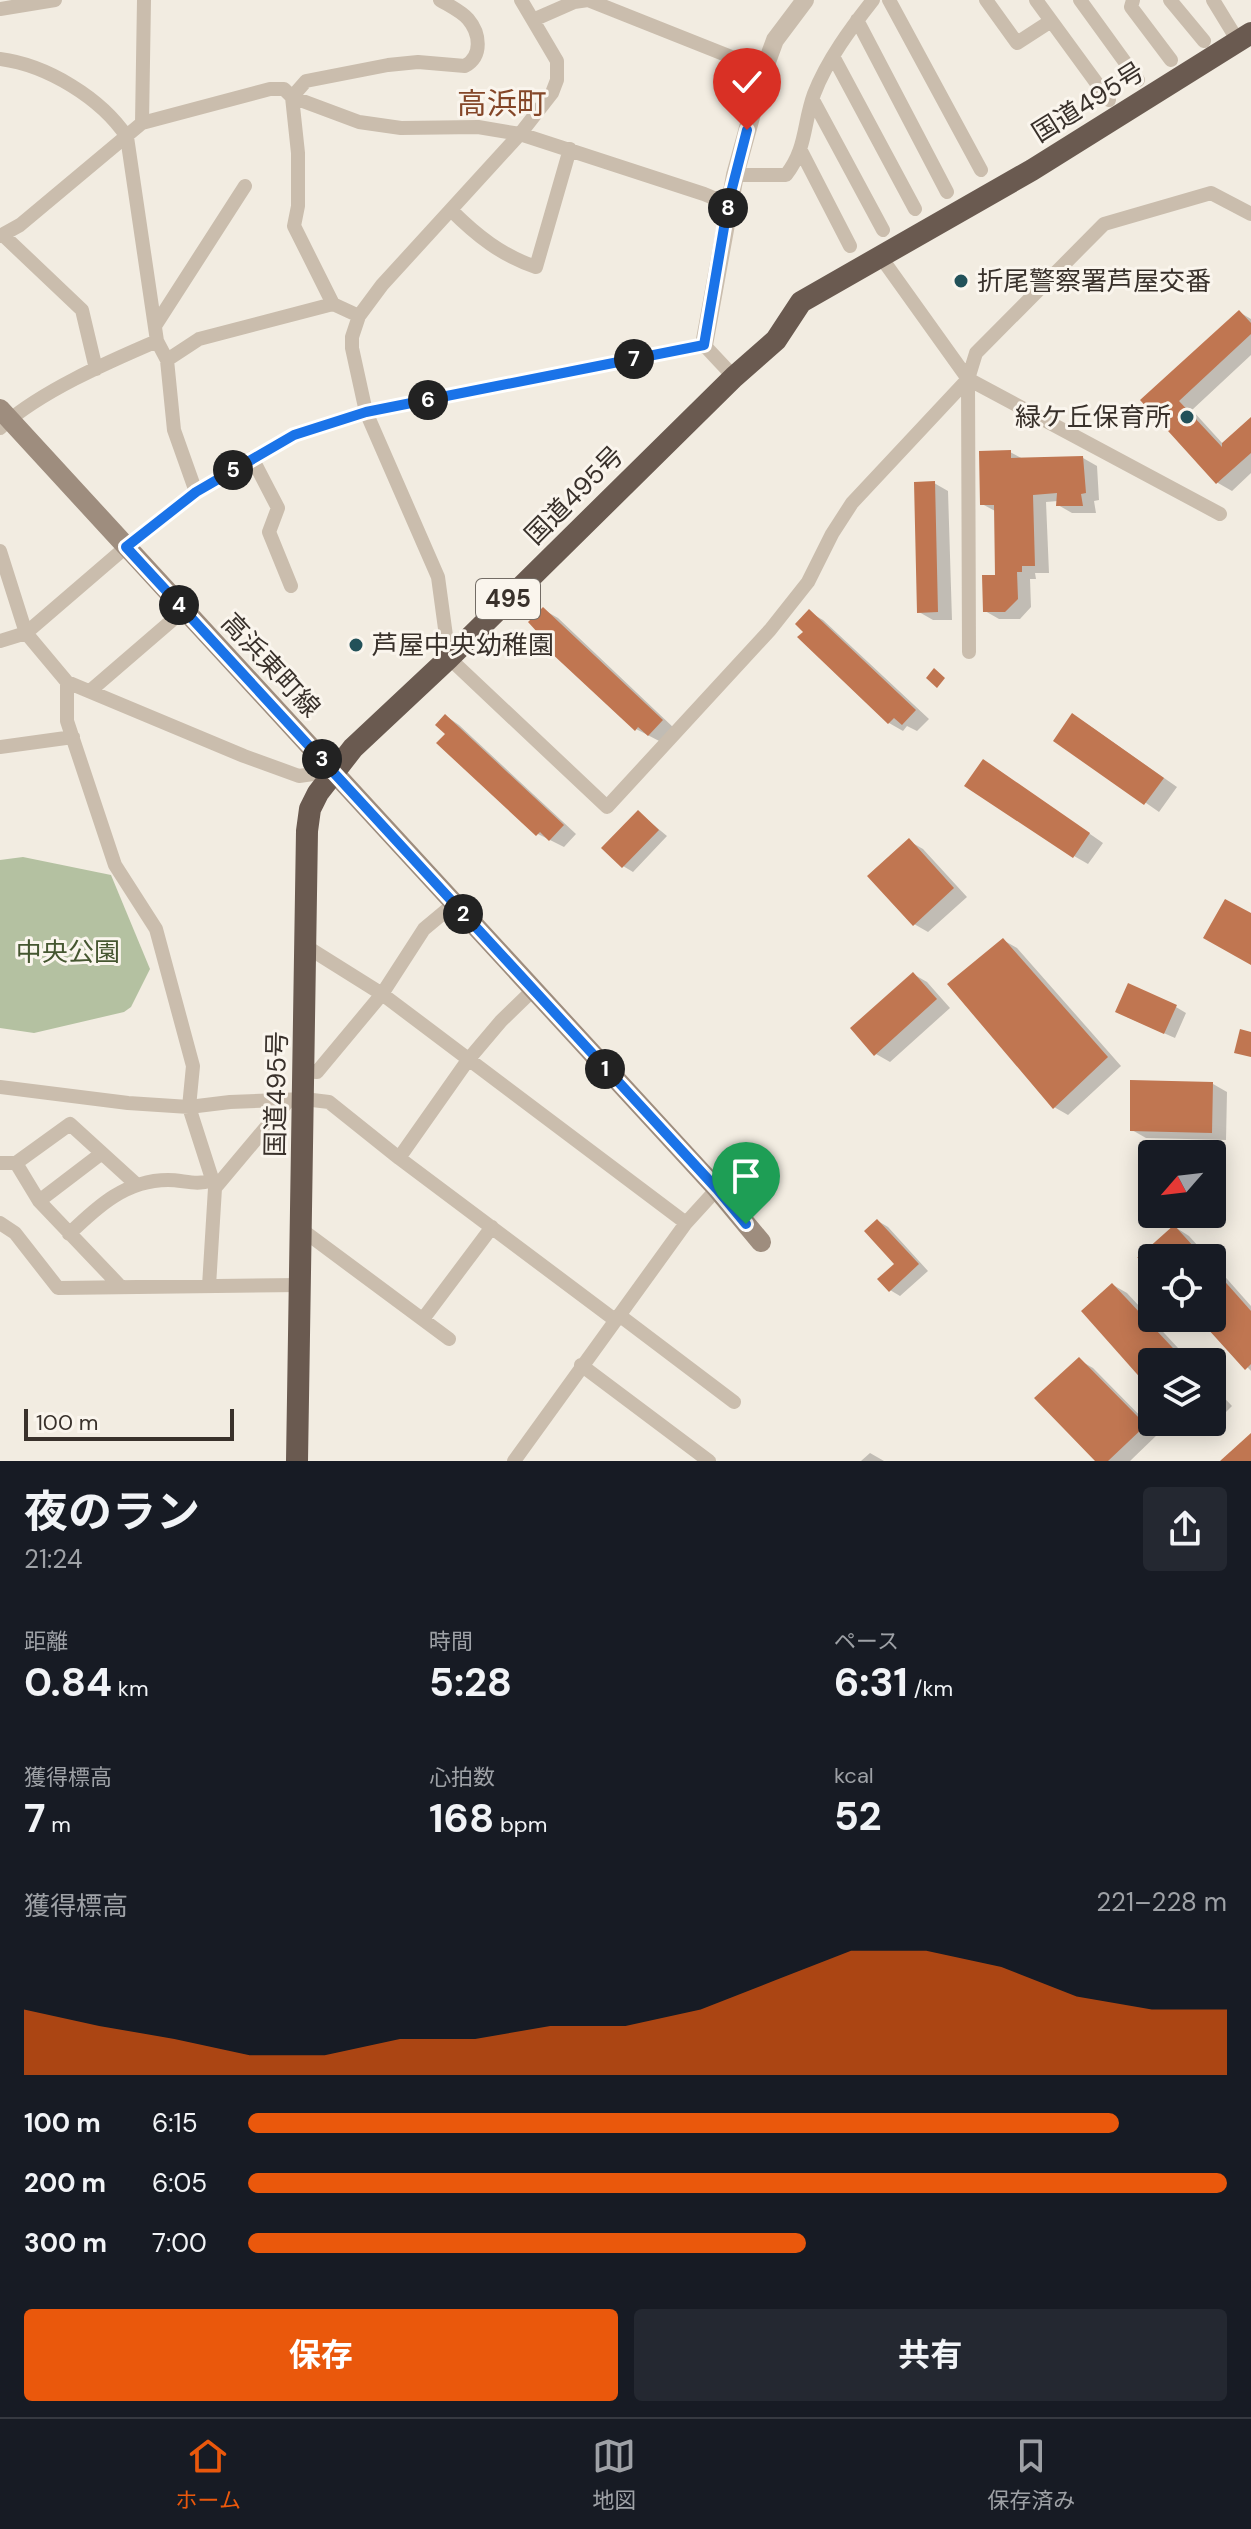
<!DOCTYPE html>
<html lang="ja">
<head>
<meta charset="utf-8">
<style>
  :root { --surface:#171b24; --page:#242831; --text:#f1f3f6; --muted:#9ea1a6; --line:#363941; --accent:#ea580c }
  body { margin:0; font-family:"DM Sans","Noto Sans JP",sans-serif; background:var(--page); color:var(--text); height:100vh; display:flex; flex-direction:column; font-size:30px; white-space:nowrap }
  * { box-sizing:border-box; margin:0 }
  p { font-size:26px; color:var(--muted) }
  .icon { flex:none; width:44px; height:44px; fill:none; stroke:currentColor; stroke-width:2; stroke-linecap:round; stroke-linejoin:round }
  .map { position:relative; height:1461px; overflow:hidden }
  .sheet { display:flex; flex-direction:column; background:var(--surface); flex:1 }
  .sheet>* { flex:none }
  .needle { width:52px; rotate:242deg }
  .controls { position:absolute; left:1138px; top:1140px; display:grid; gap:16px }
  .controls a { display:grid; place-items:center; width:88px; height:88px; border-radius:8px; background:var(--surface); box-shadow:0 4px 20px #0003; font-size:40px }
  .scale { position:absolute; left:24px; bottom:20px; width:210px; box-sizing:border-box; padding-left:8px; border:4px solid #39312b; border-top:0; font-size:22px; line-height:28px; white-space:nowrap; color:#39312b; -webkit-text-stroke:6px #faf5ed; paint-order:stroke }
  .pin { position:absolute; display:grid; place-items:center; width:68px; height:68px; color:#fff; margin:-82px -34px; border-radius:50% 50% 50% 0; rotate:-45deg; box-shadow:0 0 8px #0007 }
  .pin .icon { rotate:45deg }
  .km { position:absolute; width:40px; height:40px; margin:-20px; border-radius:50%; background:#222; color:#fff; font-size:22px; line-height:40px; text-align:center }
  .round { display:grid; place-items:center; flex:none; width:84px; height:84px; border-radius:8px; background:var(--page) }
  .headline { display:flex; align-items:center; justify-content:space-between; height:136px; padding:0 24px }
  h1 { font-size:44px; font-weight:700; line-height:60px }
  .stats { display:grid; grid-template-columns:repeat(3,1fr); gap:12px; height:136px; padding:8px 24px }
  .stats div { display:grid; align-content:center }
  .stats b { font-size:40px; font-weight:700 }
  .stats small { font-size:22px; font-weight:400 }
  .stats p { font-size:22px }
  .chart { height:224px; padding:16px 24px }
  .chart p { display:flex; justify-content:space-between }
  .chart svg { width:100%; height:144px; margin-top:8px; fill:var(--accent); opacity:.7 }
  .action { display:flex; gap:16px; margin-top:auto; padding:16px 24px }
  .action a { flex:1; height:92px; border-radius:8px; background:var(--accent); color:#fff; font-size:32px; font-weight:700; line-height:92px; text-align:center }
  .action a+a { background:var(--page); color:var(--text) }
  ul { padding:0 24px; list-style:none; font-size:26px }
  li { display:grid; grid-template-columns:128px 96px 1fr; align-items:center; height:60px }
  li i { height:20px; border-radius:10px; background:var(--accent) }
  .tabs { display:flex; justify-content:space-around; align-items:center; height:112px; border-top:2px solid var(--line); background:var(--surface); font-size:22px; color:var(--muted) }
  .tabs a { display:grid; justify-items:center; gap:4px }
  .tabs .selected { color:var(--accent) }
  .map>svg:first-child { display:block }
  .green { fill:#b4c1a1 }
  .shadow { fill:#0003 }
  .building { fill:#c07651 }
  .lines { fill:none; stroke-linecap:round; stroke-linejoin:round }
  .minor { stroke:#cabdad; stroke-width:14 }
  .tertiary { stroke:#cabdad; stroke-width:18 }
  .secondary { stroke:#9e8d7e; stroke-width:20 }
  .trunk { stroke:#6a5a50; stroke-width:22 }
  .route-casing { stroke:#fff; stroke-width:16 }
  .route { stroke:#1a73e8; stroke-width:10 }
  .poi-dot { fill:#225159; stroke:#faf5ed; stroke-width:3 }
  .labels { text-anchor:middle; stroke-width:6; stroke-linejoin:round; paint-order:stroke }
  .shield { fill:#faf5ed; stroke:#736c65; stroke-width:2 }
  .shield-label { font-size:24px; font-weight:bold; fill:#39312b }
  .street-label { font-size:26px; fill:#39312b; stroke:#faf5ed }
  .poi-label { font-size:26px; fill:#39312b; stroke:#faf5ed; text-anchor:start }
  .park-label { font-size:26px; fill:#455630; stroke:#faf5ed }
  .quarter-label { font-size:30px; fill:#844628; stroke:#faf5ed }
</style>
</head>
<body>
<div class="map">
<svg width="1251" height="1461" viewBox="0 0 1251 1461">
  <rect width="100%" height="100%" fill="#f2ece1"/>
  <path class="green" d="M 23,857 L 111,875 L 150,969 L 131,1007 L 124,1012 L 34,1033 L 0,1028 L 0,860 Z"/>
  <path class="shadow" d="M 1239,312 L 1251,319 L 1251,355 L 1192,410 L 1223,444 L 1251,419 L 1251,473 L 1232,491 L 1218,483 L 1143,400 Z
    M 1010,452 L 1025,460 L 1083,458 L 1097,466 L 1099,500 L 1094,501 L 1096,513 L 1072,513 L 1058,505 L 1058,501 L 1046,502 L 1049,573 L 1035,573 L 1036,579 L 1030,579 L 1031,607 L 1020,619 L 999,619 L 985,611 L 998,577 L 997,512 L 982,504 Z
    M 934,483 L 948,491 L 952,620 L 933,620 L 919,612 Z
    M 544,610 L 558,618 L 675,729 L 663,743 L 636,729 Z
    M 809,612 L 823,620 L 929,719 L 917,731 L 907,726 L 903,731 L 889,723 L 806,632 Z
    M 446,716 L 459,725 L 576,834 L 564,847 L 538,834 L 447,734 Z
    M 1087,724 L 1177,787 L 1159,812 L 1056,740 Z
    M 998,770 L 1103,843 L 1088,864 L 1074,856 Z
    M 638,812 L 667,836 L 633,872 L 623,866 Z
    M 909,841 L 923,849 L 967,897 L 928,932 L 914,924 Z
    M 1003,940 L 1017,948 L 1121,1066 L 1068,1115 L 1054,1107 Z
    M 913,974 L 927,982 L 950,1008 L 890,1062 L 876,1054 Z
    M 1176,1007 L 1186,1013 L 1175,1038 L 1127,1017 Z
    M 1213,1084 L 1227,1092 L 1226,1140 L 1146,1138 L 1132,1130 Z
    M 878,1221 L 888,1227 L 928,1271 L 900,1296 L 890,1290 L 897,1264 Z
    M 1175,1227 L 1189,1236 L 1209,1258 L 1152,1258 L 1152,1265 L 1143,1255 Z
    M 1212,1262 L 1251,1306 L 1251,1371 L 1200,1318 L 1212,1318 Z
    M 1113,1285 L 1127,1293 L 1191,1362 L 1152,1362 L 1152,1388 Z
    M 1079,1360 L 1093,1368 L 1158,1434 L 1130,1461 L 1097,1461 Z
    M 1212,1385 L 1232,1406 L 1202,1436 L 1183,1422 L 1212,1422 Z
    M 870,1453 L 884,1461 L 885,1461 L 861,1461 Z"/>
  <path class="building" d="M 1239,310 L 1251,323 L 1251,334 L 1179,401 L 1222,447 L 1222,443 L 1251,417 L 1251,453 L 1216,484 L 1140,400 Z
    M 1011,450 L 1011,458 L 1083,456 L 1086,493 L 1081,494 L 1083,506 L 1056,506 L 1057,493 L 1033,495 L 1035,566 L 1022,566 L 1022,572 L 1017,572 L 1018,599 L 1005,612 L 983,612 L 982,575 L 995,575 L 994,505 L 980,505 L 979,451 Z
    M 935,481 L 938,612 L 917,613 L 914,482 Z
    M 543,607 L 663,720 L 648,736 L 638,727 L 635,731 L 534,637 L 538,633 L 528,622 Z
    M 809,609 L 916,710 L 902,725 L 894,718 L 888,724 L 797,637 L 803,632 L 795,624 Z
    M 934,668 L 945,678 L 937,688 L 926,678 Z
    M 1072,713 L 1164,778 L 1144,805 L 1053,741 Z
    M 445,714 L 564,825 L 549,841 L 540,832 L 536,836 L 436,743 L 445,734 L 435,725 Z
    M 983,759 L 1090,833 L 1073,858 L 964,786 Z
    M 638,810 L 659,830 L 622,868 L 601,848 Z
    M 909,838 L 954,888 L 913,926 L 867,876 Z
    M 1225,899 L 1251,913 L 1251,965 L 1203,938 Z
    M 1003,938 L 1108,1057 L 1053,1109 L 947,984 Z
    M 913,972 L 937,999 L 874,1056 L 850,1028 Z
    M 1128,983 L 1177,1005 L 1164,1034 L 1115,1012 Z
    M 1240,1029 L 1251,1032 L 1251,1057 L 1234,1053 Z
    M 1130,1080 L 1213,1082 L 1212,1133 L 1130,1131 Z
    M 877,1219 L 919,1264 L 889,1292 L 877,1279 L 894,1264 L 864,1231 Z
    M 1174,1225 L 1204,1258 L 1137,1258 Z
    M 1212,1267 L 1251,1311 L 1251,1364 L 1245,1370 L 1198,1318 L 1212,1318 Z
    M 1112,1283 L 1186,1362 L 1152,1362 L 1152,1391 L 1081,1311 Z
    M 1079,1357 L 1146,1425 L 1108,1461 L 1095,1461 L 1034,1398 Z
    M 1251,1433 L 1251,1461 L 1220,1461 Z"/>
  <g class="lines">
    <path class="minor" d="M 521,0 L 557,61 L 557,80 L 552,93 L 520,134 L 382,285 L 359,316 L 352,337 L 352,348 L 366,412 L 438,577 L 449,658 L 607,807 L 770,630 L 808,582 L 832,534 L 852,503 L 968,379
      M 889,0 L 981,170
      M 986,0 L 1017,43 L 1051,21
      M 1036,0 L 1109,100
      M 1080,0 L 1138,80
      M 1133,0 L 1131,7 L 1171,60
      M 1170,0 L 1204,41
      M 1213,0 L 1238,41
      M 0,9 L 55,0
      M 533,20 L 574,2 L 588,0 L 764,70
      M 857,20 L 947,192
      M 834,58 L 915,209
      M 0,59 C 47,65 101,98 127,137 L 157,341 L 167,360 L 174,430 L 196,492
      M 292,97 L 306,81 L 388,65 L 418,62 L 465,66 C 483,56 480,33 468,19 C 461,11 448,5 440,0
      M 292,97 L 298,153 L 298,206 L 294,226 L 333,304 L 359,316
      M 813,100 L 883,230
      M 142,123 L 144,0
      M 800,149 L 850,246
      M 735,175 L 786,175 C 807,148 803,124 814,94 C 827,60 851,28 873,0
      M 451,210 C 476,235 502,256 536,267 L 570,149
      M 3,235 L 82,310 L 96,369
      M 0,236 L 20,225 L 142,123 L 270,89 L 284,89 L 292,97 L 359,122 L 401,128 L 478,127 L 520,134 L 704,194 L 728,204
      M 880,256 L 968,379 L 1220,514
      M 155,326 L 245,186
      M 167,360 L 199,339 L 333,304
      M 0,428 C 39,392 108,362 157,341
      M 252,458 L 278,508 L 269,532 L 291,586
      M 0,551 L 26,633 L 67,682 L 244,756 L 299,776 L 334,771
      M 0,641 L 26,633 L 126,547 L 196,492 L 294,435 L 366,412 L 704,345 L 734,377
      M 969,652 L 968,379 L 976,353 L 1104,224 L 1211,193 L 1251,214
      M 67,682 L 67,721 L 115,865 L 156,929 L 193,1066 L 189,1107 L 215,1188 L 209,1286
      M 90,691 L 184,610
      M 0,747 L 73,737
      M 307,947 L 382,994 L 686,1223
      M 304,1071 L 317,1072 L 382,994 L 424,929 L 454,904
      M 0,1087 L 128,1103 L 189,1107 L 230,1102 L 304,1099 L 329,1102 L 399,1158 L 615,1320
      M 399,1158 L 468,1060 L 501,1021 L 533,990
      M 0,1163 L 16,1163 L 39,1201 L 121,1287
      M 16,1163 L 70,1124 L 137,1185
      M 215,1188 L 289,1100
      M 39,1201 L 102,1153
      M 0,1223 L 15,1233 L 58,1288 L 300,1285
      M 301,1229 L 449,1339
      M 69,1234 C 98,1206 126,1180 168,1180 C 184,1180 196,1186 213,1180
      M 619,1315 L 734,1402
      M 423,1319 L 492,1227
      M 581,1365 L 709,1461
      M 514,1461 L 686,1223 L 717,1189"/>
    <path class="tertiary" d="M 704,345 L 735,175 L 764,70 L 775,40 L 805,0"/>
    <path class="secondary" d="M 0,409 L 717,1189 L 761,1242"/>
    <path class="trunk" d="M 297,1461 L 307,831 L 310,809 L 318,793 L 353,748 L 449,658 L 734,377 L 776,340 L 801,302 L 1032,170 L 1251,33"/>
  </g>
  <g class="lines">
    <defs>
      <path id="route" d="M 746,1224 L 717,1189 L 126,547 L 196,492 L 294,435 L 366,412 L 704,345 L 728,204 L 747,130"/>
    </defs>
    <use href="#route" class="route-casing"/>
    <use href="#route" class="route"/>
  </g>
  <g class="poi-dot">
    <circle cx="961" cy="281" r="8"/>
    <circle cx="1187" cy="417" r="8"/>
    <circle cx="356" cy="645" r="8"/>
  </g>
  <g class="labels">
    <rect class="shield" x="476" y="579" width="64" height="40" rx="6"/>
    <g class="shield-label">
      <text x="508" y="607">495</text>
    </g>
    <g class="street-label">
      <text transform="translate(1088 102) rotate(-32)" y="9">国道495号</text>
      <text transform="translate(574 495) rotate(-45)" y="9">国道495号</text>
      <text transform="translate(271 665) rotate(47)" y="9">高浜東町線</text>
      <text transform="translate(276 1094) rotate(-89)" y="9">国道495号</text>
    </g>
    <g class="poi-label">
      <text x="977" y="290">折尾警察署芦屋交番</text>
      <text x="1171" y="426" text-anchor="end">緑ケ丘保育所</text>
      <text x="372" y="654">芦屋中央幼稚園</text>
    </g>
    <g class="park-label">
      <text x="68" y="961">中央公園</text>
    </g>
    <g class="quarter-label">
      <text x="502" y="114">高浜町</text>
    </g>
  </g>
</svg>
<div class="controls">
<a><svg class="needle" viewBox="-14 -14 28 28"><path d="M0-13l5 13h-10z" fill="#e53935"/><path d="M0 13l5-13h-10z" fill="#9ea1a6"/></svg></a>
<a><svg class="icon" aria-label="locate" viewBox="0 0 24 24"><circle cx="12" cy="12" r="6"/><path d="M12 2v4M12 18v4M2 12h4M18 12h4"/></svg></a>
<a><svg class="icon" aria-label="layers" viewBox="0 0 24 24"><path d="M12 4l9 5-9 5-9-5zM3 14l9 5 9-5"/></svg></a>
</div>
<div class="scale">100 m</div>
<div class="pin" style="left:746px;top:1224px;background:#1e9e55"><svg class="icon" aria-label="arrive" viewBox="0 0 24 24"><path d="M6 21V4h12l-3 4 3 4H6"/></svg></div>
<div class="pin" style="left:747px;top:130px;background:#d93025"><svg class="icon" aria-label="check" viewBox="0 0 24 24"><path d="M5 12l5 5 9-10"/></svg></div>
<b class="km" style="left:605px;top:1069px">1</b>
<b class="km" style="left:463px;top:914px">2</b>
<b class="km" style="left:322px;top:759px">3</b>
<b class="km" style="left:179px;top:605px">4</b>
<b class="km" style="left:233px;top:470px">5</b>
<b class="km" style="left:428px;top:400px">6</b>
<b class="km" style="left:634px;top:359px">7</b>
<b class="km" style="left:728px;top:208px">8</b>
</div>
<section class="sheet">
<div class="headline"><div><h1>夜のラン</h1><p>21:24</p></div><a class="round"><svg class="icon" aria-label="share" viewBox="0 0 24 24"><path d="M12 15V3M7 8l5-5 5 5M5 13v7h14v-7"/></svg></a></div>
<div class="stats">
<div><p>距離</p><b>0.84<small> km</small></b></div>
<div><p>時間</p><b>5:28</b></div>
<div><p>ペース</p><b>6:31<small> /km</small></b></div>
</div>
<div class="stats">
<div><p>獲得標高</p><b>7<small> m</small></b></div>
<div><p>心拍数</p><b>168<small> bpm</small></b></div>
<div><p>kcal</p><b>52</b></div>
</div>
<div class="chart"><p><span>獲得標高</span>221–228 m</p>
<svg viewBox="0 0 160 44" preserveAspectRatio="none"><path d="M0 44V24L10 29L20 33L30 38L40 38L50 33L60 33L70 29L80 29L90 24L100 15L110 6L120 6L130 11L140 20L150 24L160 24V44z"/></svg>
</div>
<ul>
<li><b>100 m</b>6:15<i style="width:89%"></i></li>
<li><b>200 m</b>6:05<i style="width:100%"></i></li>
<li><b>300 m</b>7:00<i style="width:57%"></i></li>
</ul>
<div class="action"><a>保存</a><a>共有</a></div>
</section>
<nav class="tabs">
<a class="selected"><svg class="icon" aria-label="home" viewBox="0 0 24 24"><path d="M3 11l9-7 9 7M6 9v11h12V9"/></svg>ホーム</a>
<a><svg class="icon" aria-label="map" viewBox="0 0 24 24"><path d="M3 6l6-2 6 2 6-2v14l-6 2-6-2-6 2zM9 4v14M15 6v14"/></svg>地図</a>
<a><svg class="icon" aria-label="saved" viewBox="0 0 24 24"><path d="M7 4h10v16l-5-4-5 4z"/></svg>保存済み</a>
</nav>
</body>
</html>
